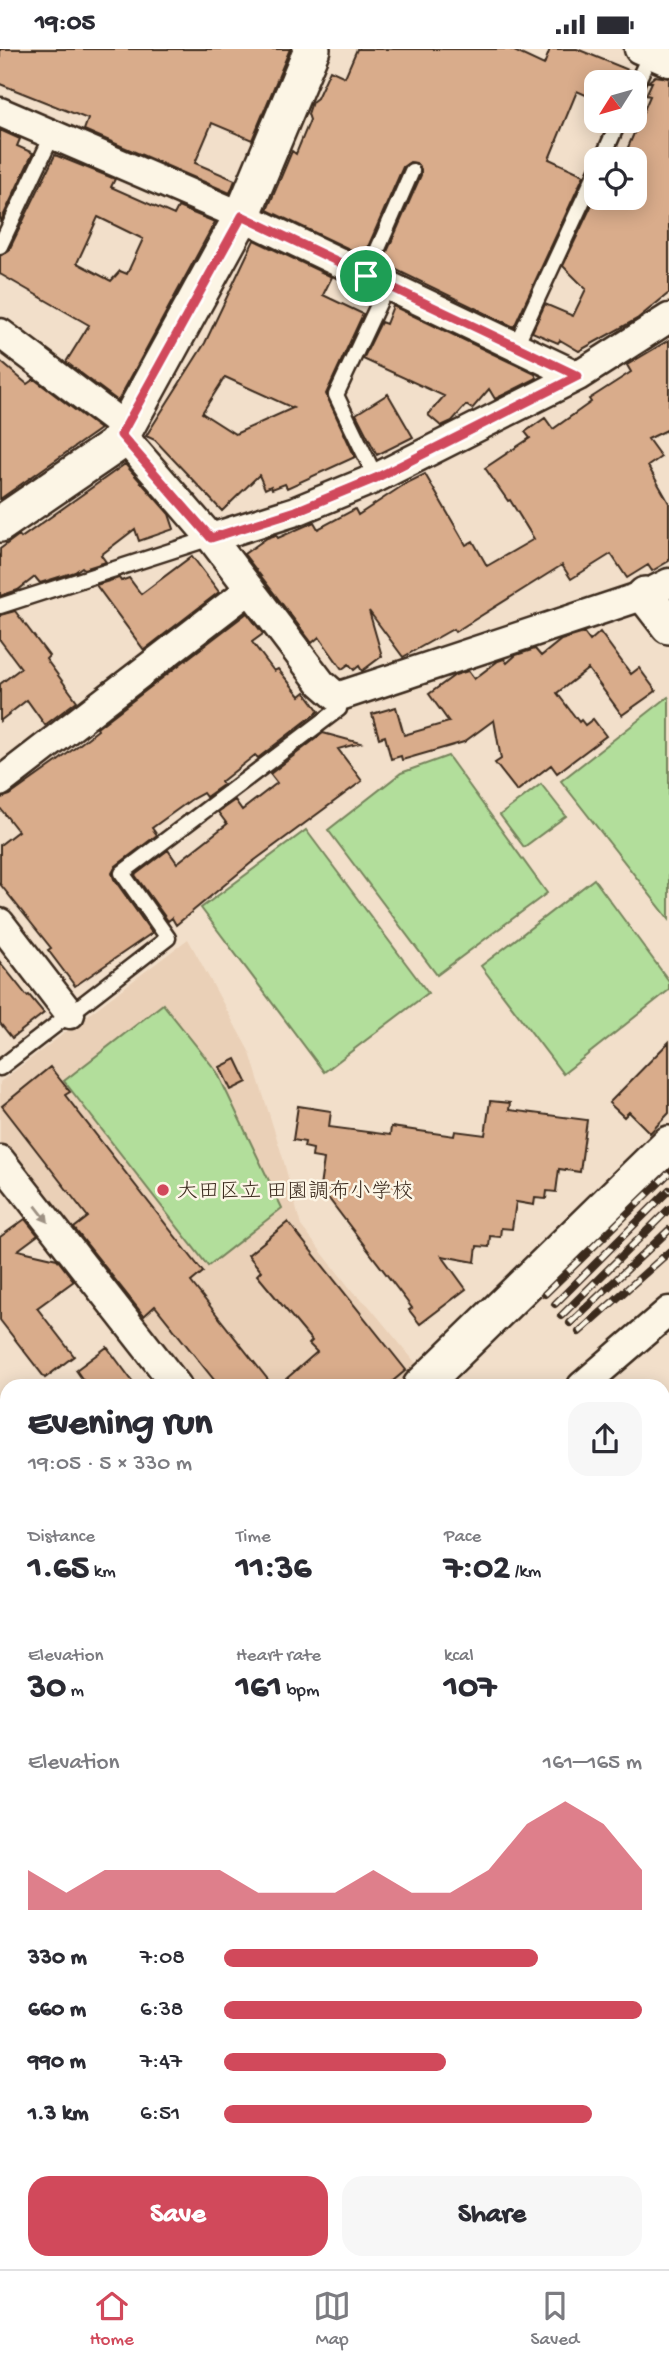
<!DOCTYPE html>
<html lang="en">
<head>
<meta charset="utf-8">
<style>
  :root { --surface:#fff; --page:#f7f7f7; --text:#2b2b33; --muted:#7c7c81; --line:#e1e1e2; --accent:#d1495b }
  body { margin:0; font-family:"Gochi Hand","Klee One",sans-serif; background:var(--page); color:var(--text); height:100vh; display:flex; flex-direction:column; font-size:26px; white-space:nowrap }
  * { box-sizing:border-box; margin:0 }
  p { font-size:23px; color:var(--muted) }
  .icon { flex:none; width:38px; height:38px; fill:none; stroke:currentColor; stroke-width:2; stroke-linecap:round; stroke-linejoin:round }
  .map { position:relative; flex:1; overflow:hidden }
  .details { position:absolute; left:0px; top:1330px; width:670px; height:891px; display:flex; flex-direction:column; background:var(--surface); border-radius:21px 21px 0 0; box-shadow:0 4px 18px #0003 }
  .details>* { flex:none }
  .needle { width:46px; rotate:233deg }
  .fabs { position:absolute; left:584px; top:21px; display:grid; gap:14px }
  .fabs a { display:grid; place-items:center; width:63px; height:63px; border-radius:14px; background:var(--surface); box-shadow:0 4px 18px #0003; font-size:35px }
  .pin { position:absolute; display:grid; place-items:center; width:60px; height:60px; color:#fff; margin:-30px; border:4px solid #fff; border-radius:50%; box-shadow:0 2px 7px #0007 }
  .round { display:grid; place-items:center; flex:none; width:74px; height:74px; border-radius:21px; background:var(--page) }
  .headline { display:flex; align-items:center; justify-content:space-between; height:119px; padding:0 28px }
  h1 { font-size:38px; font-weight:700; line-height:52px }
  .figures { display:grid; grid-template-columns:repeat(3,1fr); gap:10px; height:119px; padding:7px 28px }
  .figures div { display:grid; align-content:center }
  .figures b { font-size:35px; font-weight:700 }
  .figures small { font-size:19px; font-weight:400 }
  .figures p { font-size:19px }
  .chart { height:196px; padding:14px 28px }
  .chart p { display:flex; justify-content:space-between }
  .chart svg { width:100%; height:126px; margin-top:7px; fill:var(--accent); opacity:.7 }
  .cta { display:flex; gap:14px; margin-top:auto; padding:14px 28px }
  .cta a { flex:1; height:80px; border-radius:21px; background:var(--accent); color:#fff; font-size:28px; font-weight:700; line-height:80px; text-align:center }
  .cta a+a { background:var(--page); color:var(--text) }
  ul { padding:0 28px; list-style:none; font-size:23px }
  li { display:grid; grid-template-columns:112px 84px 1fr; align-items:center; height:52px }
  li i { height:18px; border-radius:9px; background:var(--accent) }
  .status { display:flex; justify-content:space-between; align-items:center; height:49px; padding:0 35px; background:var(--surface); direction:ltr }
  .status svg { height:19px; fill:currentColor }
  .tab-bar { display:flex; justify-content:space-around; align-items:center; height:98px; border-top:2px solid var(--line); background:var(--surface); font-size:19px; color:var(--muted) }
  .tab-bar a { display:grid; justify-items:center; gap:4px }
  .tab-bar .selected { color:var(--accent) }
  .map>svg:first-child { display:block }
  .built { fill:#ead0b7 }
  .green { fill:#b2de9b; stroke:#76845c; stroke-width:2 }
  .building { fill:#d9ac8b; stroke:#3b2a1e; stroke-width:2; fill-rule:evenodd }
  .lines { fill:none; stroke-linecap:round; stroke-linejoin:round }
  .pedestrian-tunnel { stroke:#cdbba8; stroke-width:21; stroke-dasharray:21 10; stroke-linecap:butt }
  .service-casing { stroke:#3b2a1e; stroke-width:19 }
  .minor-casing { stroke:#3b2a1e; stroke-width:33 }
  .tertiary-casing { stroke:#3b2a1e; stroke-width:40 }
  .service { stroke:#fcf5e5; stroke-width:14 }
  .minor { stroke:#fcf5e5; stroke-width:28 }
  .tertiary { stroke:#fcf5e5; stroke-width:35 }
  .rail-casing { stroke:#3b2a1e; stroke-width:8 }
  .rail { stroke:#fcf5e5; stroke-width:5; stroke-dasharray:16; stroke-linecap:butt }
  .oneway { fill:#9c9082 }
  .route-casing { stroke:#fff; stroke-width:14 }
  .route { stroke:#d1495b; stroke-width:9 }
  .poi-dot { fill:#d1495b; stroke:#fcf5e5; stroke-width:2.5 }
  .labels { text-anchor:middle; stroke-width:5; stroke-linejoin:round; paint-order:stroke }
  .poi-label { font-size:21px; fill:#3b2a1e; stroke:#fcf5e5; text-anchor:start }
</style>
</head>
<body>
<div class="status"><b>19:05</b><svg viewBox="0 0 49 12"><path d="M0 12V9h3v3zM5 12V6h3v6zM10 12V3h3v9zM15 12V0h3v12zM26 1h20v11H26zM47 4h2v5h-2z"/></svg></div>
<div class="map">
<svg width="669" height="2220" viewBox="0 0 669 2220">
  <rect width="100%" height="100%" fill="#f2dfca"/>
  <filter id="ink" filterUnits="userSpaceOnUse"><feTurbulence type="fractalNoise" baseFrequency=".0143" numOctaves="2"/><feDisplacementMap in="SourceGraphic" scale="14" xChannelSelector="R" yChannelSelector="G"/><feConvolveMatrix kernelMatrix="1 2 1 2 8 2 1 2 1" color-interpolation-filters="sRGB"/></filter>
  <g filter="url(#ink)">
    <path class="built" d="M 188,890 L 250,1004 L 282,1106 L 301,1177 L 353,1243 L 368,1256 L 419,1318 L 397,1337 L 191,1337 L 0,1098 L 0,1033 Z"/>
    <path class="green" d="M 668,648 L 669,650 L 669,870 L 561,732 Z
      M 448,707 L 547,844 L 437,926 L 328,781 L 401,724 Z
      M 541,735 L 566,767 L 524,798 L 500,766 Z
      M 306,781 L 428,944 L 324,1023 L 201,859 Z
      M 594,830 L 669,932 L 669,941 L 563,1025 L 481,917 Z
      M 163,955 L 217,1023 L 282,1159 L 208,1217 L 64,1032 Z"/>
    <path class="building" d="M 0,0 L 290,0 L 252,91 L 212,74 L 195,114 L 235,131 L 230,144 L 84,81 L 88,70 L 0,35 Z
      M 357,0 L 510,0 L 544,16 L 550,0 L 577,0 L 631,22 L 627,33 L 597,33 L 597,51 L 577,42 L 549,110 L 584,126 L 514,278 L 382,214 L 421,126 L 421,120 L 416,114 L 410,113 L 403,118 L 364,207 L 267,161 L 292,102 L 296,105 L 310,71 L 308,65 L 312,53 L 317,49 L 330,21 L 345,28 Z
      M 655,27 L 669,29 L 669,244 L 637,270 L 579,302 L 560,291 L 558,294 L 532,283 L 545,255 L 573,267 L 586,240 L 563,217 L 595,149 L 635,149 L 635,110 L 623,110 L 650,47 L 646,46 L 652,33 L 648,33 Z
      M 0,81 L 20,90 L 17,97 L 33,104 L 0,174 Z
      M 55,106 L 115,130 L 111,138 L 174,166 L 178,158 L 215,173 L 118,352 L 66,313 L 89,276 L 0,225 L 0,207 L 9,201 ZM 98,168 L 143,190 L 127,225 L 120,222 L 111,232 L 77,214 Z
      M 254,191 L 332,228 L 323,246 L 363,265 L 326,345 L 355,408 L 287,439 L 285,435 L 272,440 L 271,437 L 265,440 L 259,426 L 222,462 L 155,391 L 146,387 L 205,294 ZM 225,328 L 293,359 L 235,385 L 202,364 Z
      M 393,257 L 535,325 L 537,329 L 495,350 L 489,340 L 472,360 L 466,356 L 452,372 L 441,377 L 428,366 L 444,347 L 363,310 L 381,273 L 386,275 Z
      M 669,291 L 669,380 L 648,390 L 661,408 L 648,417 L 669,454 L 669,512 L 652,522 L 648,516 L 627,529 L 611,505 L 571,530 L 562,516 L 455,583 L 453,580 L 403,608 L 369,562 L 382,607 L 362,622 L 359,617 L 354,621 L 349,615 L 342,620 L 319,588 L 312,594 L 244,505 L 267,489 L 276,486 L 278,489 L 314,473 L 318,480 L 355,460 L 358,466 L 405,435 L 425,425 L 466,496 L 473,492 L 487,517 L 534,490 L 510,451 L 508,452 L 485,419 L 530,389 L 525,383 L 545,369 L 553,380 L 591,353 L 589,350 L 631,323 L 627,316 Z
      M 0,312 L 27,335 L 34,330 L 100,380 L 0,450 Z
      M 388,345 L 413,388 L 377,406 L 356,365 Z
      M 125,415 L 169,465 L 174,480 L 139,492 L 135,480 L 101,506 L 106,513 L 84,520 L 82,518 L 75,523 L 40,534 L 35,528 L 18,541 L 0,547 L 0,500 L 19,486 L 21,489 Z
      M 192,507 L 219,543 L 144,601 L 96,536 L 119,529 L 121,532 L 129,529 L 141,545 Z
      M 15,562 L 49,607 L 46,610 L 77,652 L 45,676 L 27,651 L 0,672 L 0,635 L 21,619 L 0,591 L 0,566 Z
      M 247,564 L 263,585 L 252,593 L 274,622 L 278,620 L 300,647 L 305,643 L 319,662 L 258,709 L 255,706 L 221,733 L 223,736 L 206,748 L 203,744 L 192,750 L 152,779 L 157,786 L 116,817 L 112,824 L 114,830 L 152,884 L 75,937 L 48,901 L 51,899 L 0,835 L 0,796 L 18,782 L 0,759 L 0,749 L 10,746 L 58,712 L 98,681 L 97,679 Z
      M 600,583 L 631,625 L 639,619 L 656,642 L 622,666 L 588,620 L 557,644 L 579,673 L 581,671 L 585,676 L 593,670 L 606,687 L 557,724 L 551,716 L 517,742 L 495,714 L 501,710 L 494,671 L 464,693 L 402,711 L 401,707 L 391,710 L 385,687 L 379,689 L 372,665 L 396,658 L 404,686 L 449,673 L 429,645 L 455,626 L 468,622 L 474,630 L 498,612 L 504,610 L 507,614 L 516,606 L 535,600 L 541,607 L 561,591 L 584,584 L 590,592 Z
      M 323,684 L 360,694 L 338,700 L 362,732 L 251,814 L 176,876 L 172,869 L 168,872 L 135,826 L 168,801 L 177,814 L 227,775 L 218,763 L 235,751 L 242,761 L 277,734 L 270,725 Z
      M 0,913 L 27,947 L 29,946 L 44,964 L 12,989 L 0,974 Z
      M 669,993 L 669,1064 L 650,1084 L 629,1063 L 624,1068 L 609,1054 Z
      M 236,1010 L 247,1033 L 231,1041 L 220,1018 Z
      M 50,1018 L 70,1043 L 65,1046 L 203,1223 L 191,1233 L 273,1337 L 219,1337 L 155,1257 L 144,1267 L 74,1179 L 88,1168 L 2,1057 Z
      M 490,1052 L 510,1054 L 509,1061 L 587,1071 L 580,1123 L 559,1120 L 556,1143 L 547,1142 L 546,1150 L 535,1149 L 534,1156 L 516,1153 L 512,1180 L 501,1179 L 500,1188 L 490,1187 L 489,1198 L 477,1197 L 475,1213 L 442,1207 L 466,1240 L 420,1275 L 409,1261 L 412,1259 L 320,1138 L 324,1110 L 312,1108 L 313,1100 L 304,1098 L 305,1093 L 293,1091 L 298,1057 L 331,1062 L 329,1078 L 390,1086 L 391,1078 L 454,1087 L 455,1082 L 485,1086 Z
      M 25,1170 L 38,1186 L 18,1201 L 57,1210 L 74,1232 L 37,1259 L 74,1307 L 45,1329 L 0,1271 L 0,1188 Z
      M 288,1173 L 406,1321 L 387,1337 L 278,1337 L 317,1303 L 309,1295 L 312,1292 L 257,1226 L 261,1222 L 248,1206 Z
      M 107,1298 L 136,1337 L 87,1337 L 76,1321 Z"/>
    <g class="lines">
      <path class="pedestrian-tunnel" d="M 0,1756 L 7,1765"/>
      <defs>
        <path id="service" d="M 635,38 L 650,5
          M 602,110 L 619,72
          M 0,197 L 53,85
          M 366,227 L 412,122
          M 515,298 L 597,121
          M 376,429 L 336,346 L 387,237
          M 0,557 L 211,489
          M 0,1019 L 168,889 L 122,824 L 339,660 L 337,648"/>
        <path id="minor" d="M 639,0 L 669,13
          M 0,63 L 242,167 L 578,327
          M 0,284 L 126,379
          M 122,386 L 211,489 L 321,634 L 337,648 L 645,546 L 669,534
          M 211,489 L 296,462 L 376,429 L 578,327 L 669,269
          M 0,733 L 250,540
          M 0,874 L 70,965
          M 0,1111 L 177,1337
          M 582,1337 L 669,1262
          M 0,1452 L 7,1461
          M 663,1461 L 669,1471
          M 663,1724 L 669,1722
          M 0,1906 L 7,1899
          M 0,1972 L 7,1992
          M 0,2034 L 7,2013
          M 663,2053 L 669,2054
          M 0,2081 L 7,2090
          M 104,2214 L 109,2220
          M 231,2220 L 235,2214
          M 509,2220 L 512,2214"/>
        <path id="tertiary" d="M 0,475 L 114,397 L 122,386 L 242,167 L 312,0
          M 645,546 L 669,577
          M 421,1337 L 669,1095
          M 0,1671 L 7,1665"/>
      </defs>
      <use href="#service" class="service-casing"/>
      <use href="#minor" class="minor-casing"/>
      <use href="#tertiary" class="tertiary-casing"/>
      <use href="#service" class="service"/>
      <use href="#minor" class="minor"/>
      <use href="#tertiary" class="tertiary"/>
      <defs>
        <path id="rail" d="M 545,1245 L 669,1124
          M 555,1255 L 669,1141
          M 561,1267 L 669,1160
          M 570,1274 L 669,1181
          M 579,1283 L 669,1203"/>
      </defs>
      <use href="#rail" class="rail-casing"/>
      <use href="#rail" class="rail"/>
    </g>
    <defs><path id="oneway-solid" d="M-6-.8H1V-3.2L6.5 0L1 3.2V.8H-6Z" transform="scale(1.75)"/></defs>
    <use class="oneway" href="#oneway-solid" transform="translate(42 1165) rotate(52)"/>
  </g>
  <g class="lines" filter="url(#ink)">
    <defs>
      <path id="route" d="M 242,167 L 578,327 L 376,429 L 296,462 L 211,489 L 121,386 Z"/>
    </defs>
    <use href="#route" class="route-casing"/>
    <use href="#route" class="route"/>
  </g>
  <circle class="poi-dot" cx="163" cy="1141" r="7"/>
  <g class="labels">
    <g class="poi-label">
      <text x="177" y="1148">大田区立 田園調布小学校</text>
    </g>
  </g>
</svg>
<div class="fabs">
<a><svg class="needle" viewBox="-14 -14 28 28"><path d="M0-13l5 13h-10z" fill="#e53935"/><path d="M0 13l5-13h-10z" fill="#7c7c81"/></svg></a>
<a><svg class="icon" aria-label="locate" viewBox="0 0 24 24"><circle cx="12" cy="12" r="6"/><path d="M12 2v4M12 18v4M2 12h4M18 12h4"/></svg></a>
</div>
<div class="pin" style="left:366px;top:227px;background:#1e9e55"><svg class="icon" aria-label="arrive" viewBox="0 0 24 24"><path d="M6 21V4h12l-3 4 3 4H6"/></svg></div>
<section class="details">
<div class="headline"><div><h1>Evening run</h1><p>19:05 · 5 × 330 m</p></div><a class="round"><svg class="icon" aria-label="share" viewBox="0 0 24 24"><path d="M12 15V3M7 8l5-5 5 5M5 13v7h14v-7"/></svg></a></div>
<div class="figures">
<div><p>Distance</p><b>1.65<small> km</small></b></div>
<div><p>Time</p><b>11:36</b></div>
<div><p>Pace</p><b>7:02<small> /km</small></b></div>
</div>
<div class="figures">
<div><p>Elevation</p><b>30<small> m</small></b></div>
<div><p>Heart rate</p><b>161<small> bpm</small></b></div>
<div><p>kcal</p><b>107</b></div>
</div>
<div class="chart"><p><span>Elevation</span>161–165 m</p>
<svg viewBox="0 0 160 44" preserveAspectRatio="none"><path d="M0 44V30L10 38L20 30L30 30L40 30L50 30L60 38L70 38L80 38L90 30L100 38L110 38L120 30L130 14L140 6L150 14L160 30V44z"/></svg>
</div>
<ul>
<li><b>330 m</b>7:08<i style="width:75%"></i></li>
<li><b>660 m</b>6:38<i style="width:100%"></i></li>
<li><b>990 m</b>7:47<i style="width:53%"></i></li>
<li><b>1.3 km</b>6:51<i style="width:88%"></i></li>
</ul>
<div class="cta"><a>Save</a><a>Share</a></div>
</section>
</div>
<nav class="tab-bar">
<a class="selected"><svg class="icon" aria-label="home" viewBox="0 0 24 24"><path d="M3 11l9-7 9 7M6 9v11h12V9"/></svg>Home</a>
<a><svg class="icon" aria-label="map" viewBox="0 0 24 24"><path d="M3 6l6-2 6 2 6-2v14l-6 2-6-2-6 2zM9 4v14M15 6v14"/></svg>Map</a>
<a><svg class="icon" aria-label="saved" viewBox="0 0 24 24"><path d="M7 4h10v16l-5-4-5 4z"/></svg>Saved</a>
</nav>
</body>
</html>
